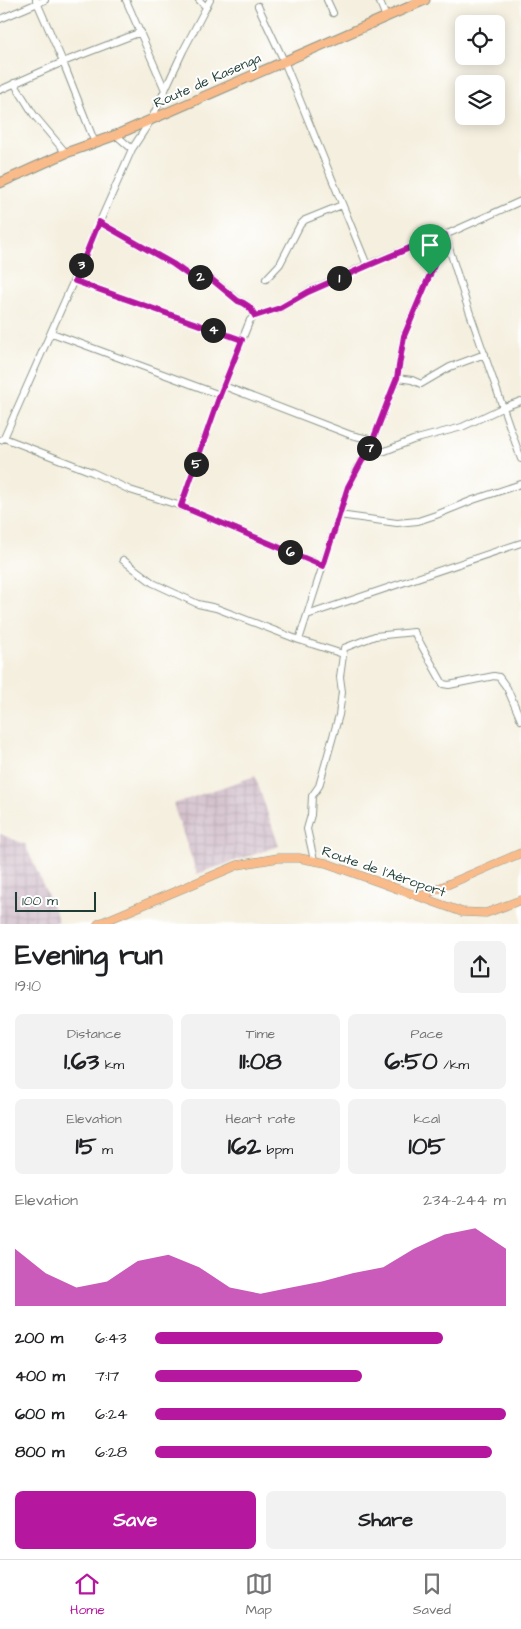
<!DOCTYPE html>
<html lang="en">
<head>
<meta charset="utf-8">
<style>
  :root { --surface:#fff; --page:#f2f2f2; --text:#202124; --muted:#757577; --line:#e0e0e0; --accent:#b5179e }
  body { margin:0; font-family:"Architects Daughter",sans-serif; background:var(--page); color:var(--text); height:100vh; display:flex; flex-direction:column; font-size:19px; white-space:nowrap }
  * { box-sizing:border-box; margin:0 }
  p { font-size:16px; color:var(--muted) }
  .icon { flex:none; width:28px; height:28px; fill:none; stroke:currentColor; stroke-width:2; stroke-linecap:round; stroke-linejoin:round }
  .map { position:relative; height:924px; overflow:hidden }
  .side { display:flex; flex-direction:column; background:var(--surface); flex:1 }
  .side>* { flex:none }
  .tools { position:absolute; left:455px; top:15px; display:grid; gap:10px }
  .tools a { display:grid; place-items:center; width:50px; height:50px; border-radius:8px; background:var(--surface); box-shadow:0 2px 12px #0003; font-size:25px }
  .scale { position:absolute; left:15px; bottom:12px; width:81px; box-sizing:border-box; padding-left:5px; border:2px solid #1f3d34; border-top:0; font-size:14px; line-height:18px; white-space:nowrap; color:#1f3d34; -webkit-text-stroke:4px #fff; paint-order:stroke }
  .pin { position:absolute; display:grid; place-items:center; width:42px; height:42px; color:#fff; margin:-51px -21px; border-radius:50% 50% 50% 0; rotate:-45deg; box-shadow:0 0 5px #0007 }
  .pin .icon { rotate:45deg }
  .km { position:absolute; width:25px; height:25px; margin:-12px; border-radius:50%; background:#222; color:#fff; font-size:14px; line-height:25px; text-align:center }
  .round { display:grid; place-items:center; flex:none; width:52px; height:52px; border-radius:8px; background:var(--page) }
  .headline { display:flex; align-items:center; justify-content:space-between; height:85px; padding:0 15px }
  h1 { font-size:28px; font-weight:700; line-height:38px }
  .stats { display:grid; grid-template-columns:repeat(3,1fr); gap:8px; height:85px; padding:5px 15px }
  .stats div { display:grid; align-content:center; border-radius:8px; background:var(--page); text-align:center }
  .stats b { font-size:25px; font-weight:700 }
  .stats small { font-size:14px; font-weight:400 }
  .stats p { font-size:14px }
  .chart { height:140px; padding:10px 15px }
  .chart p { display:flex; justify-content:space-between }
  .chart svg { width:100%; height:90px; margin-top:5px; fill:var(--accent); opacity:.7 }
  .button { display:flex; gap:10px; margin-top:auto; padding:10px 15px }
  .button a { flex:1; height:58px; border-radius:8px; background:var(--accent); color:#fff; font-size:20px; font-weight:700; line-height:58px; text-align:center }
  .button a+a { background:var(--page); color:var(--text) }
  ul { padding:0 15px; list-style:none; font-size:16px }
  li { display:grid; grid-template-columns:80px 60px 1fr; align-items:center; height:38px }
  li i { height:12px; border-radius:6px; background:var(--accent) }
  .tab-bar { display:flex; justify-content:space-around; align-items:center; height:70px; border-top:1px solid var(--line); background:var(--surface); font-size:14px; color:var(--muted) }
  .tab-bar a { display:grid; justify-items:center; gap:2px }
  .tab-bar .current { color:var(--accent) }
  .map>svg:first-child { display:block }
  .industrial { fill:url(#industrial-grid) }
  .lines { fill:none; stroke-linecap:round; stroke-linejoin:round }
  .minor-casing { stroke:#8a9689; stroke-width:8 }
  .major-casing { stroke:#8a9689; stroke-width:9 }
  .highway-casing { stroke:#8a9689; stroke-width:11 }
  .minor { stroke:#fff; stroke-width:6 }
  .major { stroke:#fabb8b; stroke-width:8 }
  .highway { stroke:#fabb8b; stroke-width:9 }
  .route-casing { stroke:#fff; stroke-width:10 }
  .route { stroke:#b5179e; stroke-width:6 }
  .labels { text-anchor:middle; stroke-width:4; stroke-linejoin:round; paint-order:stroke }
  .street-label { font-size:14px; fill:#1f3d34; stroke:#fff }
</style>
</head>
<body>
<div class="map">
<svg width="521" height="924" viewBox="0 0 521 924">
  <defs>
    <pattern id="industrial-grid" width="8" height="8" patternUnits="userSpaceOnUse" patternTransform="scale(1.25)"><rect width="8" height="8" fill="#d1bdc9"/><path d="M0 4h8M4 0v8" fill="none" stroke="#b3a3ad"/></pattern>
  </defs>
  <rect width="100%" height="100%" fill="#fff"/>
  <filter id="ink" filterUnits="userSpaceOnUse"><feTurbulence type="fractalNoise" baseFrequency=".02" numOctaves="2"/><feDisplacementMap in="SourceGraphic" scale="10" xChannelSelector="R" yChannelSelector="G"/><feConvolveMatrix kernelMatrix="1 2 1 2 8 2 1 2 1" color-interpolation-filters="sRGB"/></filter>
  <filter id="wash" filterUnits="userSpaceOnUse"><feTurbulence type="fractalNoise" baseFrequency=".0096" numOctaves="4" result="noise"/><feDisplacementMap in="SourceGraphic" scale="20" xChannelSelector="R" yChannelSelector="G"/><feGaussianBlur stdDeviation="1.12" result="paint"/><feColorMatrix in="noise" values="0 0 0 0 0 0 0 0 0 0 0 0 0 0 0 0 0 1.4 0 .05"/><feComposite in="paint" operator="in"/></filter>
  <g filter="url(#wash)">
    <rect width="100%" height="100%" fill="#f4efde"/>
    <path class="industrial" d="M 255,776 L 279,846 L 197,874 L 173,804 Z
      M 0,834 L 25,844 L 59,921 L 52,924 L 0,924 Z"/>
  </g>
  <g filter="url(#ink)">
    <g class="lines">
      <defs>
        <path id="minor" d="M 36,0 L 63,62 L 95,143
          M 126,0 L 165,90
          M 199,0 L 206,7
          M 327,0 L 333,13
          M 379,0 L 386,17
          M 258,6 L 284,61 L 367,265
          M 0,19 L 45,0
          M 14,83 L 34,115 L 66,153
          M 0,90 L 63,62 L 141,32
          M 116,135 L 132,149
          M 99,222 L 173,264 L 190,276 L 210,278 L 239,301 C 247,303 252,309 255,316
          M 445,235 L 466,302 L 521,459
          M 266,279 L 280,264 L 300,225 L 305,220 L 342,205
          M 75,281 L 242,340
          M 52,333 L 220,395
          M 397,378 L 412,380 L 421,384 L 450,367 L 485,354
          M 224,386 L 351,435 L 373,440
          M 4,438 L 92,472 L 130,490 L 181,506 L 323,566
          M 0,440 L 4,438 L 132,149 L 151,120 L 183,51 L 210,0
          M 365,455 L 385,451 L 413,440 L 462,427 L 504,407 L 521,401
          M 181,506 L 220,395 L 250,320 L 255,316 L 280,308 L 309,291 L 367,265 L 419,244 L 445,235 L 521,201
          M 339,515 L 397,523 L 418,521 L 436,515 L 473,500 L 521,484
          M 123,560 L 153,583 L 198,604 L 216,608 L 299,640 L 343,654
          M 307,615 L 521,543
          M 299,640 L 348,487 L 373,440 L 397,378 L 404,335 L 434,265 L 437,252 L 440,249 L 448,247
          M 314,860 L 307,829 L 311,815 L 312,796 L 319,786 L 339,715 L 342,692 L 340,677 L 344,648 L 375,636 L 414,632 L 443,684 L 449,685 L 494,676 L 499,677 L 507,688 L 521,720"/>
        <path id="major" d="M 421,896 L 521,853
          M 98,924 L 238,865 L 278,858 L 299,858 L 326,863 L 462,912 L 486,913 L 521,900"/>
        <path id="highway" d="M 0,183 L 66,153 L 116,135 L 425,0"/>
      </defs>
      <use href="#minor" class="minor-casing"/>
      <use href="#major" class="major-casing"/>
      <use href="#highway" class="highway-casing"/>
      <use href="#minor" class="minor"/>
      <use href="#major" class="major"/>
      <use href="#highway" class="highway"/>
    </g>
  </g>
  <g class="lines" filter="url(#ink)">
    <defs>
      <path id="route" d="M 99,222 L 173,264 L 190,276 L 210,278 L 238,301 C 247,303 252,309 255,316 L 280,308 L 308,292 L 367,266 L 419,244 L 445,235 L 448,247 L 440,249 L 436,252 L 434,265 L 404,336 L 397,378 L 391,393 L 373,440 L 348,487 L 323,566 L 181,506 L 220,395 L 242,340 L 75,281 Z"/>
    </defs>
    <use href="#route" class="route-casing"/>
    <use href="#route" class="route"/>
  </g>
  <g class="labels">
    <g class="street-label">
      <text transform="translate(207 80) rotate(-24)" y="5">Route de Kasenga</text>
      <text transform="translate(384 871) rotate(19)" y="5">Route de l'Aéroport</text>
    </g>
  </g>
</svg>
<div class="tools">
<a><svg class="icon" aria-label="locate" viewBox="0 0 24 24"><circle cx="12" cy="12" r="6"/><path d="M12 2v4M12 18v4M2 12h4M18 12h4"/></svg></a>
<a><svg class="icon" aria-label="layers" viewBox="0 0 24 24"><path d="M12 4l9 5-9 5-9-5zM3 14l9 5 9-5"/></svg></a>
</div>
<div class="scale">100 m</div>
<div class="pin" style="left:430px;top:275px;background:#1e9e55"><svg class="icon" aria-label="arrive" viewBox="0 0 24 24"><path d="M6 21V4h12l-3 4 3 4H6"/></svg></div>
<b class="km" style="left:339px;top:278px">1</b>
<b class="km" style="left:200px;top:277px">2</b>
<b class="km" style="left:81px;top:265px">3</b>
<b class="km" style="left:213px;top:330px">4</b>
<b class="km" style="left:196px;top:464px">5</b>
<b class="km" style="left:290px;top:552px">6</b>
<b class="km" style="left:369px;top:448px">7</b>
</div>
<section class="side">
<div class="headline"><div><h1>Evening run</h1><p>19:10</p></div><a class="round"><svg class="icon" aria-label="share" viewBox="0 0 24 24"><path d="M12 15V3M7 8l5-5 5 5M5 13v7h14v-7"/></svg></a></div>
<div class="stats">
<div><p>Distance</p><b>1.63<small> km</small></b></div>
<div><p>Time</p><b>11:08</b></div>
<div><p>Pace</p><b>6:50<small> /km</small></b></div>
</div>
<div class="stats">
<div><p>Elevation</p><b>15<small> m</small></b></div>
<div><p>Heart rate</p><b>162<small> bpm</small></b></div>
<div><p>kcal</p><b>105</b></div>
</div>
<div class="chart"><p><span>Elevation</span>234–244 m</p>
<svg viewBox="0 0 160 44" preserveAspectRatio="none"><path d="M0 44V16L10 28L20 35L30 32L40 22L50 19L60 25L70 35L80 38L90 35L100 32L110 28L120 25L130 16L140 9L150 6L160 16V44z"/></svg>
</div>
<ul>
<li><b>200 m</b>6:43<i style="width:82%"></i></li>
<li><b>400 m</b>7:17<i style="width:59%"></i></li>
<li><b>600 m</b>6:24<i style="width:100%"></i></li>
<li><b>800 m</b>6:28<i style="width:96%"></i></li>
</ul>
<div class="button"><a>Save</a><a>Share</a></div>
</section>
<nav class="tab-bar">
<a class="current"><svg class="icon" aria-label="home" viewBox="0 0 24 24"><path d="M3 11l9-7 9 7M6 9v11h12V9"/></svg>Home</a>
<a><svg class="icon" aria-label="map" viewBox="0 0 24 24"><path d="M3 6l6-2 6 2 6-2v14l-6 2-6-2-6 2zM9 4v14M15 6v14"/></svg>Map</a>
<a><svg class="icon" aria-label="saved" viewBox="0 0 24 24"><path d="M7 4h10v16l-5-4-5 4z"/></svg>Saved</a>
</nav>
</body>
</html>
